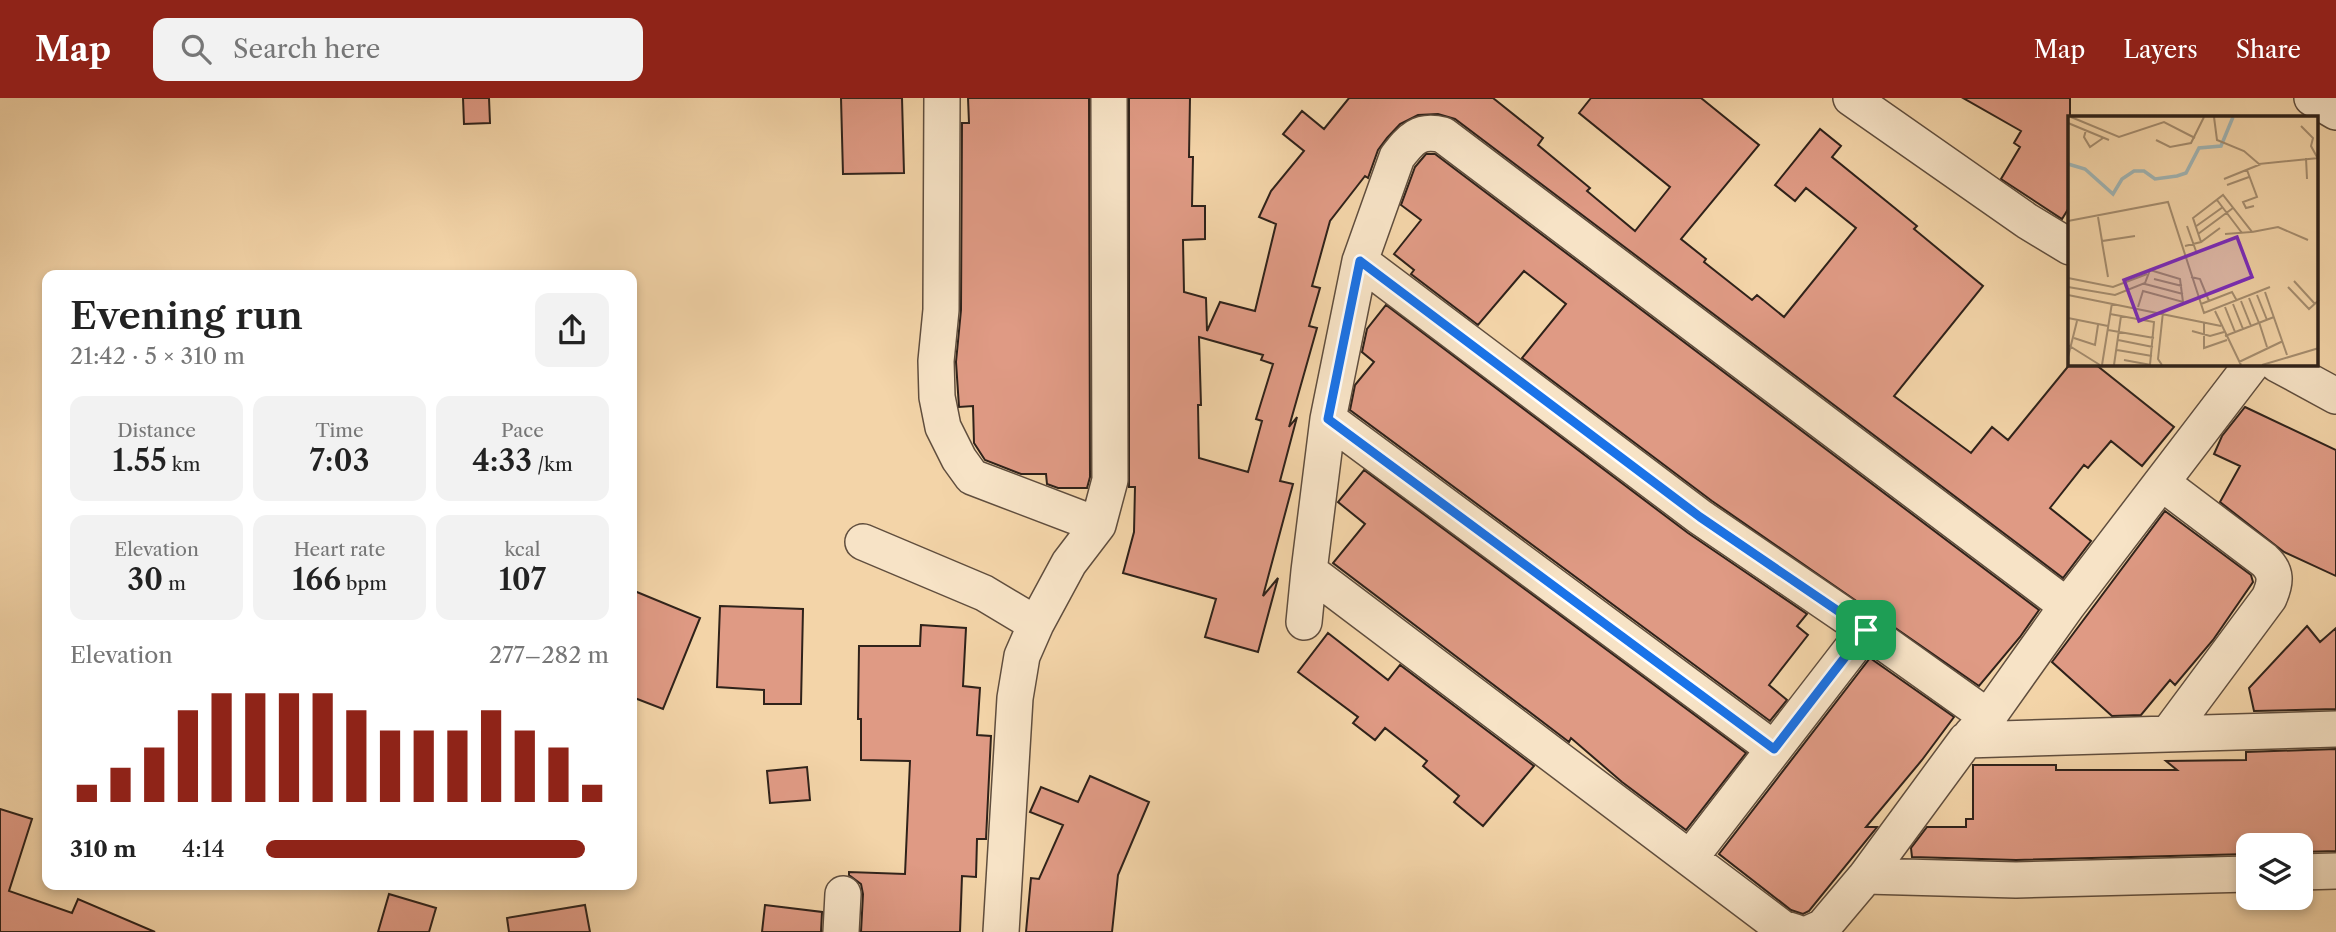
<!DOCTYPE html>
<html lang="en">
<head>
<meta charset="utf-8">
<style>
  :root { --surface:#fff; --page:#f2f2f2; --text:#222; --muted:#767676; --accent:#8f2418 }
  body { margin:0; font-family:"Libre Caslon Text",serif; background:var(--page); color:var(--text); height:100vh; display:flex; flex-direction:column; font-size:26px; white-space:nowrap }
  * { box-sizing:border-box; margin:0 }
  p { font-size:23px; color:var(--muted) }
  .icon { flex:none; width:38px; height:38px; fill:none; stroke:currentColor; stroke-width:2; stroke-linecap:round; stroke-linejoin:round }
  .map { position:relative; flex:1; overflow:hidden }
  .sheet { position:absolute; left:42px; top:172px; width:595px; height:620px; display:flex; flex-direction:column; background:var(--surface); border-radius:14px; box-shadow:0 4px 10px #0003 }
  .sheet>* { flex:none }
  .buttons { position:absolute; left:2236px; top:735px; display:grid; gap:14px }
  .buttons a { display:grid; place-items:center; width:77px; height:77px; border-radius:14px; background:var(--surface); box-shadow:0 4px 10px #0003; font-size:35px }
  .pin { position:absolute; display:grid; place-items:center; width:60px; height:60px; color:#fff; margin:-30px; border-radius:14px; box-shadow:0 4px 10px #0006 }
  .round { display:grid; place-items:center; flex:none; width:74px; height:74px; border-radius:14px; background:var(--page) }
  .headline { display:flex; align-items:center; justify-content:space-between; height:119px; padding:0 28px }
  h1 { font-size:38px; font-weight:600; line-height:52px }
  .figures { display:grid; grid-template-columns:repeat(3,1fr); gap:10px; height:119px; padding:7px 28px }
  .figures div { display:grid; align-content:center; border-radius:14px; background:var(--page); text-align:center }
  .figures b { font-size:30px; font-weight:600 }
  .figures small { font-size:19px; font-weight:400 }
  .figures p { font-size:19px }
  .chart { height:196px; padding:14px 28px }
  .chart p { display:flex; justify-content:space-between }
  .chart svg { width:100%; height:126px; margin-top:7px; stroke:var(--accent); stroke-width:6 }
  ul { padding:0 28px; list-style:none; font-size:23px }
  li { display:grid; grid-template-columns:112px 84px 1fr; align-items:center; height:52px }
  li i { height:18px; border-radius:9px; background:var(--accent) }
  header { display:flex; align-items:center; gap:42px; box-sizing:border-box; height:98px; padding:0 35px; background:var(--accent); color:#fff }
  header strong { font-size:33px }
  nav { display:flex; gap:38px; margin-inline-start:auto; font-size:24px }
  .search { width:490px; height:63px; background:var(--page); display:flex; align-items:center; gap:18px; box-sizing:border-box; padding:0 24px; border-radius:14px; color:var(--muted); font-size:26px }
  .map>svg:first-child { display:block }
  .building { fill:#df9a84; stroke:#2f221a; stroke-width:2; fill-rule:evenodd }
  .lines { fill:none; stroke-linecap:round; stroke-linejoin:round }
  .minor-casing { stroke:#604e3e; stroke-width:38 }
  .minor { stroke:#f7e3c6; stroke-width:35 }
  .route-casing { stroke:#fff; stroke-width:14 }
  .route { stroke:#1a73e8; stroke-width:9 }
  .inset-river { fill:none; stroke:#a1b5b4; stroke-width:3.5 }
  .inset-road { fill:none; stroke:#a58d6f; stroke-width:2 }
  .view { fill:#7b2cbf; fill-opacity:0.15; stroke:#7b2cbf; stroke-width:3.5 }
  .inset-edge { fill:none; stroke:#2f221a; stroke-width:3.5 }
</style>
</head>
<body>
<header>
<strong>Map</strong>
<div class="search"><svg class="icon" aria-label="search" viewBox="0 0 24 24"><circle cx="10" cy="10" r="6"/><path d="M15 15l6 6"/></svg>Search here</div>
<nav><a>Map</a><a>Layers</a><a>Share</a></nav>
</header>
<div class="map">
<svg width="2336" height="834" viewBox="0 0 2336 834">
  <rect width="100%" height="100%" fill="#f3d4a8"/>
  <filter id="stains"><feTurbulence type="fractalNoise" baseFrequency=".00286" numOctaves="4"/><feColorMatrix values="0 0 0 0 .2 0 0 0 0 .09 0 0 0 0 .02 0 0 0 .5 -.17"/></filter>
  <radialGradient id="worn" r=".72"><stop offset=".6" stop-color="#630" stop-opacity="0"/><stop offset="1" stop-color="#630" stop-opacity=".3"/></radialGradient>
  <path class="building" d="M 463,0 L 489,0 L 490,25 L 464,26 Z
    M 841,0 L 902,0 L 904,75 L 843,76 Z
    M 968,0 L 1089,0 L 1090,379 L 1087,390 L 1058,390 L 1047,386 L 1046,376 L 1021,376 L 985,362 L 974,345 L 973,308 L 959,309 L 956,264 L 961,212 L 962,25 L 969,25 Z
    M 1129,0 L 1190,0 L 1189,59 L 1193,59 L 1192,108 L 1205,108 L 1205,141 L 1183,142 L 1184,194 L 1206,200 L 1207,233 L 1220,204 L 1255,213 L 1276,126 L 1259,119 L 1271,93 L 1304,53 L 1283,36 L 1302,13 L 1324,31 L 1349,0 L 1493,0 L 1543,40 L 1538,47 L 1590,90 L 1587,93 L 1635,133 L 1670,89 L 1579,15 L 1591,0 L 1701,0 L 1759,47 L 1681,141 L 1706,161 L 1704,164 L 1752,202 L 1757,197 L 1784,219 L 1856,130 L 1806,90 L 1795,103 L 1775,87 L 1820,31 L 1841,48 L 1832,59 L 1917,128 L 1914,131 L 1983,188 L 1894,298 L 1971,355 L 1992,329 L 2008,342 L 2070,266 L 2095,266 L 2174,329 L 2142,368 L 2111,343 L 2088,370 L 2084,367 L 2050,410 L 2091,443 L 2063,480 L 1455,21 L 1438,16 L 1418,17 L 1400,26 L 1387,40 L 1378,52 L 1368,80 L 1365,78 L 1330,123 L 1312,188 L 1320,190 L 1309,228 L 1317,230 L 1289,329 L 1297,319 L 1280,383 L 1293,386 L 1263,498 L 1278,480 L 1258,554 L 1205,539 L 1216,501 L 1123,475 L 1134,434 L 1135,389 L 1129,389 ZM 1199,239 L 1263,257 L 1261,262 L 1273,266 L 1256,321 L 1262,323 L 1248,374 L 1199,360 L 1198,307 L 1201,307 Z
    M 1963,0 L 2070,0 L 2070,108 L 2062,121 L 2001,81 L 2020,49 L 2014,45 L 2021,33 Z
    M 1426,56 L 1435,56 L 2039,512 L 2020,539 L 1979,588 L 1712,403 L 1522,260 L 1566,206 L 1524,173 L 1478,227 L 1411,176 L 1414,172 L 1394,156 L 1421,122 L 1401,107 L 1415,69 Z
    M 1386,207 L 1688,435 L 1807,516 L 1797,528 L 1808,537 L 1769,587 L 1787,602 L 1770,623 L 1350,312 L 1355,287 L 1374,264 L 1362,254 L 1367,231 Z
    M 2245,309 L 2336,352 L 2336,478 L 2284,454 L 2220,404 L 2240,368 L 2214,356 L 2222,338 Z
    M 1364,372 L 1746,655 L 1686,732 L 1622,684 L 1571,640 L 1569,644 L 1333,465 L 1365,426 L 1338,404 Z
    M 2165,413 L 2251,477 L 2253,484 L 2213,542 L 2175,587 L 2170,582 L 2141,617 L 2112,618 L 2052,564 Z
    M 632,492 L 700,520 L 663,611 L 632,599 Z
    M 720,508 L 803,511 L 801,606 L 764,606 L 764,592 L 717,589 Z
    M 921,527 L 966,530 L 963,588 L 980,590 L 977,637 L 991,638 L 986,741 L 977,741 L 976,779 L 962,778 L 960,834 L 861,834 L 863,796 L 861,786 L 849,777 L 849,774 L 905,776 L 910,663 L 861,662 L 861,621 L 858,621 L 859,548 L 920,548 Z
    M 2307,528 L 2320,544 L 2336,530 L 2336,611 L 2254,613 L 2249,590 Z
    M 1328,535 L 1388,582 L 1400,567 L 1534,668 L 1483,728 L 1454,704 L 1459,698 L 1423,668 L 1427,663 L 1385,630 L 1375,642 L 1353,625 L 1358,619 L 1298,574 Z
    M 1870,560 L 1954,619 L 1922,662 L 1866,729 L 1877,729 L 1874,733 L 1809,813 L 1803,816 L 1791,812 L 1719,756 Z
    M 2336,651 L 2336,753 L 2301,754 L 2301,747 L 2249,747 L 2249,756 L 2016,762 L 1912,759 L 1911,750 L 1927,729 L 1966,729 L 1966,721 L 1973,721 L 1973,667 L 2056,667 L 2056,672 L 2177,672 L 2166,663 L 2246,662 L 2246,654 Z
    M 807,669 L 810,702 L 770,705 L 767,673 Z
    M 1090,678 L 1149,704 L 1118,777 L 1112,834 L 1026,834 L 1031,780 L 1039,781 L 1063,727 L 1030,714 L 1041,689 L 1078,704 Z
    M 0,711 L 32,721 L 9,793 L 72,815 L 78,801 L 155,834 L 0,834 Z
    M 389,796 L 436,810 L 429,834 L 378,834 Z
    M 585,807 L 590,834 L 509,834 L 507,820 Z
    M 765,807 L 822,814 L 821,834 L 762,834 Z"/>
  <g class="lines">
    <defs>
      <path id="minor" d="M 942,0 L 941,212 L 936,263 L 937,299 L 943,329 L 959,361 L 972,379 L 1098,427
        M 1851,0 L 2027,123 L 2070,149
        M 2312,0 L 2336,14
        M 1360,163 L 1700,419 L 1866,532 L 1988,619
        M 2277,266 L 2336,298
        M 1328,321 L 1774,651
        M 2162,385 L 2264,462 C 2277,474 2276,484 2269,500 L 2168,636
        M 863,444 L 984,495 L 1036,526
        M 1304,524 L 1309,473
        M 1971,637 L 1988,619 L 2067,508
        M 1690,760 L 1866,532
        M 2301,774 L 2336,773
        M 1866,778 L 2016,782 L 2249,776
        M 841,834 L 843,796
        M 1001,834 L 1015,600 L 1022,558 L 1036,526 L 1069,465 L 1098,427 L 1110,382 L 1109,0
        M 1795,834 L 1782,830 L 1309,473 L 1328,321 L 1360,163 L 1397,59 C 1411,41 1419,31 1443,37 L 2067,508 L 2252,266
        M 1812,834 L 1823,829 L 1866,778 L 1966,642 L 2336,631"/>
    </defs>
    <use href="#minor" class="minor-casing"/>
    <use href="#minor" class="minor"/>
  </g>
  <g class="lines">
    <defs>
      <path id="route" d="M 1360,163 L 1700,419 L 1866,532 L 1774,651 L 1328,321 Z"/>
    </defs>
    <use href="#route" class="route-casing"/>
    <use href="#route" class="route"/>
  </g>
  <g transform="translate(2068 18)">
    <rect width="250" height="250" fill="#f3d4a8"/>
    <path class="inset-river" d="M 0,48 L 17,53 L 45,78 L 54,63 L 66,55 L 76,55 L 87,63 L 109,60 L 118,57 L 131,32 L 153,30 L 165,1"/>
    <path class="inset-road" d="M 3,1 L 51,21 L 96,6 L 127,22M 146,1 L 149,24 L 176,35 L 191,48 L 251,42M 0,7 L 41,24M 233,10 L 245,22 L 243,30 L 249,41M 18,14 L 16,21 L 22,31 L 35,22M 88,24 L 102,31 L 123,27 L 136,1M 238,42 L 239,63M 179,54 L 189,81 L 175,86 L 178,92 L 186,90M 156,63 L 193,48M 159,69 L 181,61M 149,84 L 174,117M 30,101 L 34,125 L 67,120M 0,105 L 100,86 L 136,197 L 202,171M 119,110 L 129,138M 127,111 L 155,91M 184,116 L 210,111 L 240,124M 130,118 L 165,92M 34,126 L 40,161M 133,126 L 125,102 L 155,79 L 184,116 L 157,118M 117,130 L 133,126 L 152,112M 123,161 L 132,163 L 141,185M 0,162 L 45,171 L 79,158M 86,163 L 114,170M 226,165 L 247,188M 77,168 L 115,178M 0,171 L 47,179 L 77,167 L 82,154 L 112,163 L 115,186 L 75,175 L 70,191M 220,171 L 241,193 L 251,184M 197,176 L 219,239M 0,179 L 153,210M 189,179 L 199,204M 181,182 L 191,207M 173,185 L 183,210M 133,188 L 164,176 L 169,185M 165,188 L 175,213M 157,191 L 167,216M 147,195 L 173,249M 42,198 L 86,206 L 82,249M 0,202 L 40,210M 136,206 L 136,232 L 159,224M 191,206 L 199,231M 40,214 L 86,222M 124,215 L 142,220 L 156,216M 157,220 L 206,201M 6,222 L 27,229 L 30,209M 50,224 L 85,231M 0,229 L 32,249M 49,234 L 84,240M 0,241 L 9,205M 56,244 L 83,249M 171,246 L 215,225M 34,249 L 44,187M 46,249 L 53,200M 94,249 L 90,243 L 95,196M 194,249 L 251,232"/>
    <path class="view" d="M 169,121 L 184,161 L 71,205 L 56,164 Z"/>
    <rect width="250" height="250" class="inset-edge"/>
  </g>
  <rect width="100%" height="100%" filter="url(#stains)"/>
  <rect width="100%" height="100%" fill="url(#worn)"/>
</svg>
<div class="buttons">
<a><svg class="icon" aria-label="layers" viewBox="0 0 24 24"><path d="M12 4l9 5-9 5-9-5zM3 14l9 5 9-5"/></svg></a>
</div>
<div class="pin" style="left:1866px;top:532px;background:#1e9e55"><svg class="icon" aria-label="arrive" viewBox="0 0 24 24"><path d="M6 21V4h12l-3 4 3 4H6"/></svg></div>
<section class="sheet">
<div class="headline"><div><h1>Evening run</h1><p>21:42 · 5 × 310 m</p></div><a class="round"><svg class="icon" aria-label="share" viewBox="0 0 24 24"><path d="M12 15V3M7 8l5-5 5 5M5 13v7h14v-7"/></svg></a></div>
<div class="figures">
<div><p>Distance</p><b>1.55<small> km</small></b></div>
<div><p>Time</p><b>7:03</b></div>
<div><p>Pace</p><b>4:33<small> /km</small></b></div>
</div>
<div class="figures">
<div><p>Elevation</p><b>30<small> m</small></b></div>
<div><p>Heart rate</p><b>166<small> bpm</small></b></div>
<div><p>kcal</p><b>107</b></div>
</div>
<div class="chart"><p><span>Elevation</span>277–282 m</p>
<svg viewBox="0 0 160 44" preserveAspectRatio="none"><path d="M5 44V38M15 44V32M25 44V25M35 44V12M45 44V6M55 44V6M65 44V6M75 44V6M85 44V12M95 44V19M105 44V19M115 44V19M125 44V12M135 44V19M145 44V25M155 44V38"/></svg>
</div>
<ul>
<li><b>310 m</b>4:14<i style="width:93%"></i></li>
</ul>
</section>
</div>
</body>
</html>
